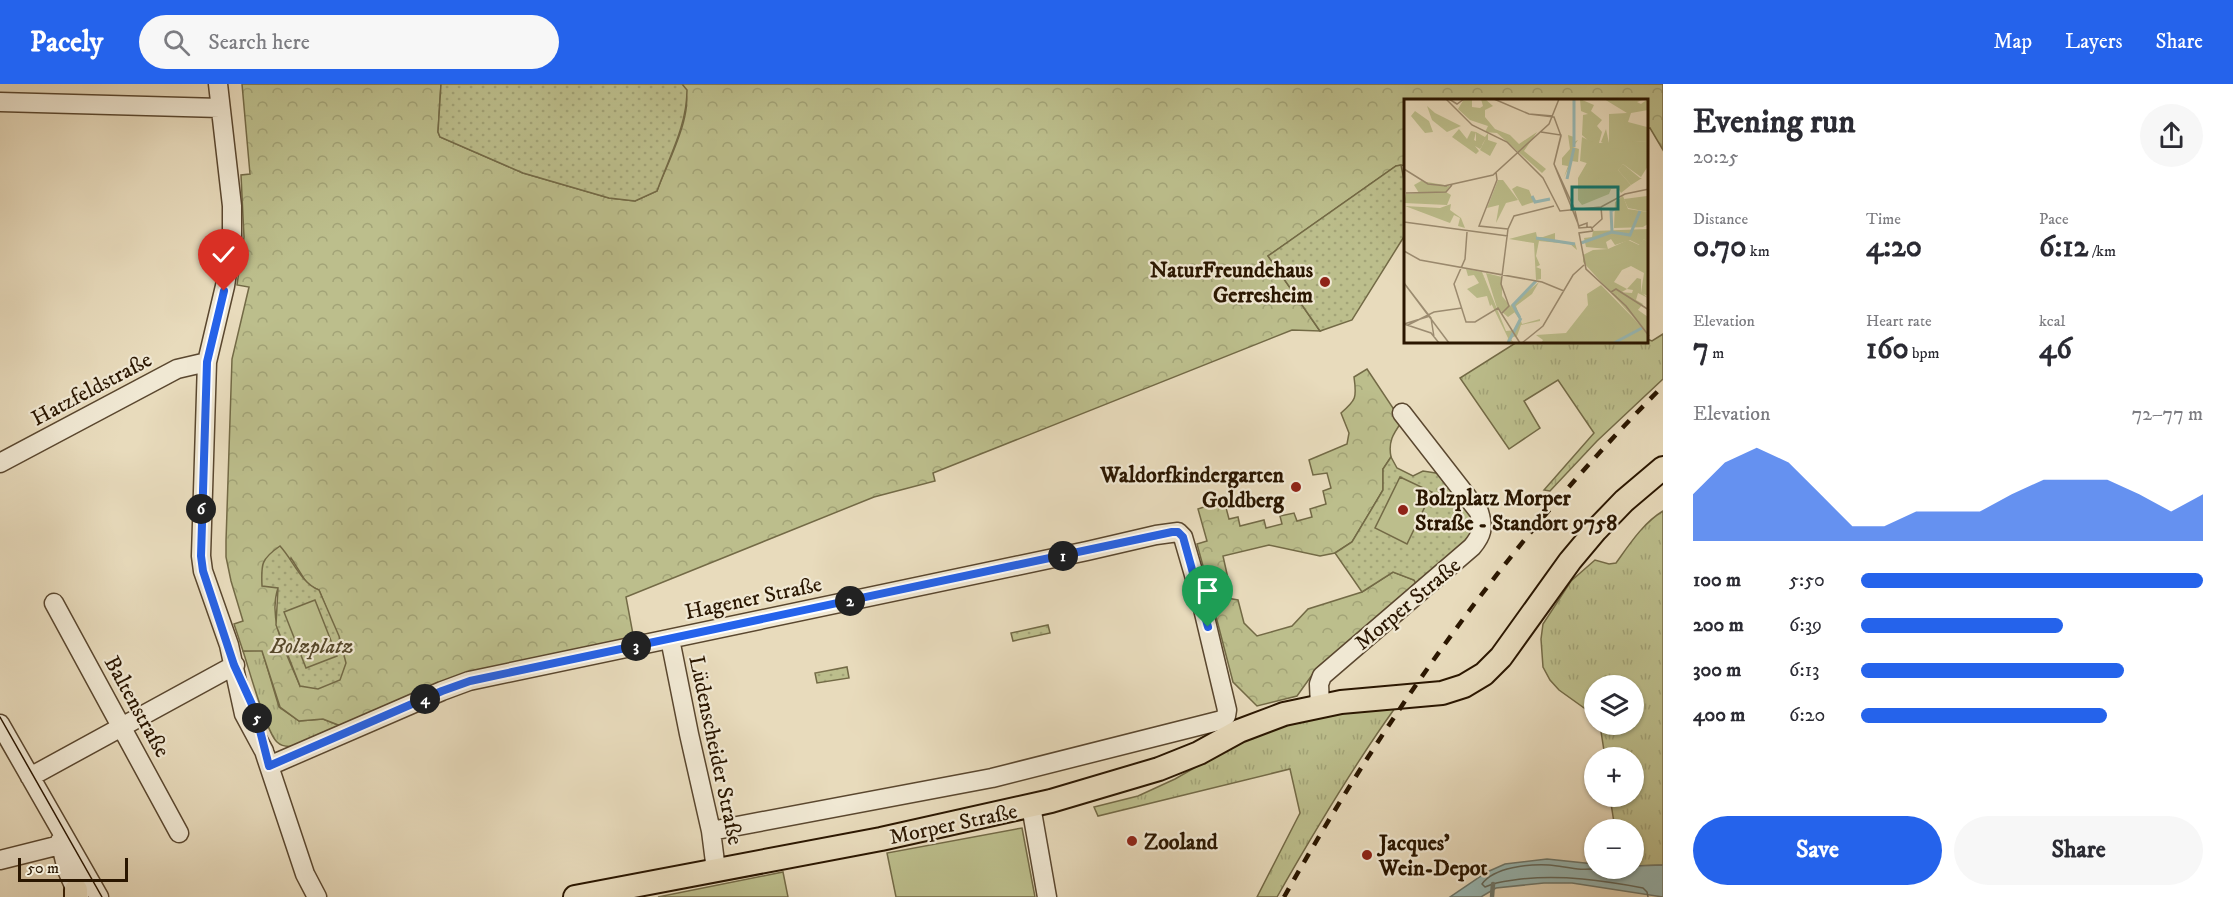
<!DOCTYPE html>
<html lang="en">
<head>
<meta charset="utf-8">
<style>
  :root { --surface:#fff; --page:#f7f7f7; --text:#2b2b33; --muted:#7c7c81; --accent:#2563eb }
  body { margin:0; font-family:"IM FELL DW Pica",serif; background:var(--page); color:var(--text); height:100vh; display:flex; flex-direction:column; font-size:22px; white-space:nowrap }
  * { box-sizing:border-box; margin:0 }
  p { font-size:20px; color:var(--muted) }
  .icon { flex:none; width:33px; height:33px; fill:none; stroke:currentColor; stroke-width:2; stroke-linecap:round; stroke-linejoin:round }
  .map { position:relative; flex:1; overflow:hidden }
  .drawer { display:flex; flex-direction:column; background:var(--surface); width:570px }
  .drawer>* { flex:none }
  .controls { position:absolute; left:1584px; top:591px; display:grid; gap:12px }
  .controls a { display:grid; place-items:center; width:60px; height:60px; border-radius:50%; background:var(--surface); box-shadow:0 2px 4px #0004; font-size:30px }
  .scale { position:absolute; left:18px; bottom:15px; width:110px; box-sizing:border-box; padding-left:6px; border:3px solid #2a1600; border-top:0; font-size:16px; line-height:21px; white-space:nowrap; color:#2a1600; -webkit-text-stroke:4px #f0e8d3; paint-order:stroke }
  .pin { position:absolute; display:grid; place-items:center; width:51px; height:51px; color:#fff; margin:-62px -26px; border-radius:50% 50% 50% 0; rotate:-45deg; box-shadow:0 0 6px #0007 }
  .pin .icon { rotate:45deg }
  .km { position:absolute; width:30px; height:30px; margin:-15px; border-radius:50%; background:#222; color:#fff; font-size:16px; line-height:30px; text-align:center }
  .round { display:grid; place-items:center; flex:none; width:63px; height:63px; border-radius:32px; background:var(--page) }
  .head { display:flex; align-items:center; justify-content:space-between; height:102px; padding:0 30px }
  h1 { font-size:33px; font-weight:800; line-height:45px }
  .stats { display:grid; grid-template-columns:repeat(3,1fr); gap:9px; height:102px; padding:6px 30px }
  .stats div { display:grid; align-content:center }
  .stats b { font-size:30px; font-weight:800 }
  .stats small { font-size:16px; font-weight:400 }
  .stats p { font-size:16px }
  .chart { height:168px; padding:12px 30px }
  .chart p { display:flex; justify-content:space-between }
  .chart svg { width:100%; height:108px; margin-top:6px; fill:var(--accent); opacity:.7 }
  .button { display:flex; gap:12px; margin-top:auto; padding:12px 30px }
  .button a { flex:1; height:69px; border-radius:36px; background:var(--accent); color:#fff; font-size:24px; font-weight:800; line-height:69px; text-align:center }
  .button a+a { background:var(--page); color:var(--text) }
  ul { padding:0 30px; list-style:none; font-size:20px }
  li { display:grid; grid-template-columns:96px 72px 1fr; align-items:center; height:45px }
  li i { height:15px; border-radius:8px; background:var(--accent) }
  header { display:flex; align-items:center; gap:36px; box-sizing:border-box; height:84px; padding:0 30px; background:var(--accent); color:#fff }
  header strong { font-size:28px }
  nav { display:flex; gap:33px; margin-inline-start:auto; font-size:21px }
  .search { width:420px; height:54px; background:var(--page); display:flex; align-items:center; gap:15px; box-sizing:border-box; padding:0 21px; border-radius:33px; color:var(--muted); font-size:22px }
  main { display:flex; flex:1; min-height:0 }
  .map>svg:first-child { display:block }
  .grass { fill:url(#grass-tufts); stroke:#736a46; stroke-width:1.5 }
  .forest { fill:url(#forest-crowns); stroke:#736a46; stroke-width:1.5; fill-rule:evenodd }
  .park { fill:url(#park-dots); stroke:#736a46; stroke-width:1.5 }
  .garden { fill:#bcbe8c; stroke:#736a46; stroke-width:1.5 }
  .water { fill:#98bab7; stroke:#6c786e; stroke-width:1.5 }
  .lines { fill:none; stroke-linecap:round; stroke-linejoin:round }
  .shore { stroke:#61685c; stroke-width:1.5 }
  .stream { stroke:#6c786e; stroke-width:4.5 }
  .minor-casing { stroke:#5a472f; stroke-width:21 }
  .major-casing { stroke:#2a1600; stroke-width:26 }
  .minor { stroke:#f0e8d3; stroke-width:18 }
  .major { stroke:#e8dbbc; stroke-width:22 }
  .tram { stroke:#2a1600; stroke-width:1.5 }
  .rail { stroke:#2a1600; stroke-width:4.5; stroke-dasharray:10 10; stroke-linecap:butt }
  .route-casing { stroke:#fff; stroke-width:12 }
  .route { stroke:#2563eb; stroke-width:8 }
  .poi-dot { fill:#8f2418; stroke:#f0e8d3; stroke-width:2 }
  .labels { text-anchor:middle; stroke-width:4.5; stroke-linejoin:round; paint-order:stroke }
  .poi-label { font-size:22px; font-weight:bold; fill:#2a1600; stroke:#f0e8d3; text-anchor:start }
  .street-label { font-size:22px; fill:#2a1600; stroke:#f0e8d3 }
  .park-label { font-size:22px; font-style:italic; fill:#56482a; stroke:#f0e8d3 }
  .inset-river { fill:none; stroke:#98bab7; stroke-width:3 }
  .inset-road { fill:none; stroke:#9c8c71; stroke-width:1.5 }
  .view { fill:#0f766e; fill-opacity:0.15; stroke:#0f766e; stroke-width:3 }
  .inset-edge { fill:none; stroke:#2a1600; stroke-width:3 }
</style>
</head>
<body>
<header>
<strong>Pacely</strong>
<div class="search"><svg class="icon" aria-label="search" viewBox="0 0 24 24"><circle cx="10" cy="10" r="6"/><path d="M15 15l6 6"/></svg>Search here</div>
<nav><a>Map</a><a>Layers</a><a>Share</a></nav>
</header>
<main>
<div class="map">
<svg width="1663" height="813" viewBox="0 0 1663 813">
  <defs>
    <pattern id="grass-tufts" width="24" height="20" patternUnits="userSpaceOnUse" patternTransform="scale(1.5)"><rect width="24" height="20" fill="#bcbe8c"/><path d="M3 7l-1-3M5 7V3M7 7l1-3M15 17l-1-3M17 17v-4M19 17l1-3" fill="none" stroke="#a2a377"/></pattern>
    <pattern id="forest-crowns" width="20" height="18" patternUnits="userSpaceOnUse" patternTransform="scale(1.5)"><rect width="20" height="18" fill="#bcbe8c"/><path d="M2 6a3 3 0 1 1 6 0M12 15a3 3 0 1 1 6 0" fill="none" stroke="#a2a377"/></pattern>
    <pattern id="park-dots" width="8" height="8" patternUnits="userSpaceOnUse" patternTransform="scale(1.5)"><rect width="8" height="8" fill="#bcbe8c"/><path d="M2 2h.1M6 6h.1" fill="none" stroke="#a2a377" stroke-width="1.8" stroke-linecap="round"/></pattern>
  </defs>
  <rect width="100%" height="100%" fill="#e8dbbc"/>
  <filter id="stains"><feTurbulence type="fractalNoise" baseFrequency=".00333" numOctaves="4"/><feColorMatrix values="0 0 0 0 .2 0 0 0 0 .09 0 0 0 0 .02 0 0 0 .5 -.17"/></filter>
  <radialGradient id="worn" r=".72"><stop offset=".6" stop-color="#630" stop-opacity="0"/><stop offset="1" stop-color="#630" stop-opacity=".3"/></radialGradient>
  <path class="grass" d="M 1663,250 L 1663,295 L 1597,357 L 1550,407 L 1544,406 L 1594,349 L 1558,296 L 1524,317 L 1540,344 L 1509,365 L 1460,294 L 1517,258 L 1646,258 L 1647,255 L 1652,257 Z
    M 1663,427 L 1663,781 L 1634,782 L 1634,746 L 1615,745 L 1610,713 L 1634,712 L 1634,674 L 1605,673 L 1600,641 L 1634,640 L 1634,602 L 1594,602 L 1594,631 L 1559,606 L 1550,596 L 1543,583 L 1541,555 L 1543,540 L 1571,497 L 1595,476 L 1609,480 L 1616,479 C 1629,461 1643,439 1663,427 Z
    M 262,566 L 279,623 L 299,637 L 323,635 L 346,644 L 295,662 C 288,663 282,663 277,658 C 266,648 249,585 243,567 Z
    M 1395,624 C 1352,684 1314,748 1277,813 L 1257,813 L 1300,729 L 1290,685 L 1098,732 L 1094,723 L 1138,712 L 1175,695 L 1238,659 L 1325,627 Z"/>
  <path class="forest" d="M 242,0 L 441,0 L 438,48 L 440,53 L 523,89 L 609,114 L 635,117 L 657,107 C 665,83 699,22 682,0 L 1663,0 L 1663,66 L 1650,44 L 1647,45 L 1646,16 L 1405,16 L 1405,81 L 1396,82 L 1268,172 L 1320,247 L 1292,246 L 933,389 L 935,397 L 874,413 L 626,513 L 635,561 L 514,585 L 346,644 L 323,635 L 299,637 L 280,623 L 262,567 L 243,567 L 234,540 L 243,537 L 231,497 L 226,473 L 226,457 L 232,275 L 249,203 L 237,201 L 244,153 L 241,91 L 250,90 ZM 291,474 L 308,501 L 319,506 L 330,533 L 300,602 C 288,572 267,537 278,504 C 281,494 287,484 291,474 Z
    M 1367,285 L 1399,333 L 1401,339 C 1393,350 1388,358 1391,373 L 1383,385 L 1383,406 L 1352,458 L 1335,469 L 1320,472 L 1269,461 L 1223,472 L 1229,499 L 1209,504 L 1197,460 L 1207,457 L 1198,425 L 1224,416 L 1229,435 L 1238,433 L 1240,442 L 1264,436 L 1266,444 L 1282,440 L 1280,432 L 1294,429 L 1297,437 L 1312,433 L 1310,425 L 1326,420 L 1323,407 L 1331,404 L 1327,389 L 1313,391 L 1309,376 L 1347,360 L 1349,349 L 1341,329 C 1356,316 1357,314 1354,293 Z
    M 1393,488 L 1414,496 L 1418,504 L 1317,584 L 1297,612 L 1257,622 L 1233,598 L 1212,517 L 1227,514 L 1238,516 L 1244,539 L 1257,552 L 1292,542 L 1308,525 L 1362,508 Z"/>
  <path class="park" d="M 441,0 L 682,0 L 687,6 C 687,42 669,73 657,107 L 635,117 L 609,114 L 523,89 L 440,53 L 438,48 Z
    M 1401,81 L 1405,101 L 1405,151 L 1352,236 L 1320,247 L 1268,172 L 1396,82 Z
    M 1391,373 L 1397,384 L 1413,392 L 1423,387 L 1442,390 L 1475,436 L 1473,453 L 1418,504 L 1414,496 L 1393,488 L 1362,508 L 1335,469 L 1352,458 L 1383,406 L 1383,385 Z
    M 280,462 C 293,476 301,499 319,506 L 339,552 L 346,579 L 340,596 L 318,605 L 300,602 L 276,541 L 278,504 L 262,502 C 261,480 261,475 280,462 Z
    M 1048,541 L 1050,549 L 1013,557 L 1011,549 Z
    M 847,583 L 849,594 L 817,599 L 815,589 Z"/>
  <path class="garden" d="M 1400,393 L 1432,408 L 1407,460 L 1375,444 Z
    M 315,516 L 337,572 L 306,584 L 284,528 Z
    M 1022,744 L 1035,813 L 896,813 L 887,769 Z
    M 783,788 L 788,813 L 658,813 Z"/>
  <path class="water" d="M 1547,775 L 1594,780 L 1594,784 L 1634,784 L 1634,782 L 1663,781 L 1663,813 L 1572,799 L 1544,799 L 1496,804 L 1481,813 L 1450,813 L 1487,788 L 1505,780 Z"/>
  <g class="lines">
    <path class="shore" d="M 1597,784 C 1582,788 1564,782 1549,781 C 1529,780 1494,783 1482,800 L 1485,803 C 1497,797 1508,797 1521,795 C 1563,791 1602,796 1643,804 L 1647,808 L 1648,813"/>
    <path class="stream" d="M 1492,813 L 1493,800"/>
    <defs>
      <path id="minor" d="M 218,0 L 232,122 L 232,156 L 225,202 L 207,278 L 201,472 L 203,487 L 229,561 L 244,630 L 264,667
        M 0,18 L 220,24
        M 0,379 L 177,285 L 207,278
        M 54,519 L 179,749
        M 670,555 L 689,650 L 711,747 L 716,786
        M 1320,622 L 1319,600 L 1322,592 L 1472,463 C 1482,451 1484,444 1479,428 L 1402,329
        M 0,640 L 99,813
        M 265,670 L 305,790 L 317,813
        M 269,682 L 442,607 L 469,597 L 1087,467 L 1156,451 L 1178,448 L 1183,453 L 1199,508 L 1227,626 L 1226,632 L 1222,636 L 992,694 L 711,747
        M 30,693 L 235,581
        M 1031,722 L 1047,813
        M 60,757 L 67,786 L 79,813
        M 0,776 L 68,759"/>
      <path id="major" d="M 76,806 L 76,813
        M 575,813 L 881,755 L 1051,717 L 1159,685 L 1199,669 L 1239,647 L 1284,630 L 1341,618 L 1442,609 L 1464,602 L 1484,590 L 1501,573 L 1570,477 L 1596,446 L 1624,417 L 1663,384"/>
    </defs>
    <use href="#minor" class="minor-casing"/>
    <use href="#major" class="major-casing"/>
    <use href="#minor" class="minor"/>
    <use href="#major" class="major"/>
    <path class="tram" d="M 0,633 L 102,813"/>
    <path class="rail" d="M 1284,813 C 1389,627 1512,453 1663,302"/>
  </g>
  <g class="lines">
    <defs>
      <path id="route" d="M 224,207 L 207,278 L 201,472 L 203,487 L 234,581 L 255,627 L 269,682 L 442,607 L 470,597 L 1172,448 L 1178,448 L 1183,453 L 1208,543"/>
    </defs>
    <use href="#route" class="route-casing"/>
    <use href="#route" class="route"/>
  </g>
  <g class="poi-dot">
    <circle cx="1325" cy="198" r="6"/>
    <circle cx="1296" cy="403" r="6"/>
    <circle cx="1403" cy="426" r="6"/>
    <circle cx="1132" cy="757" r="6"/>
    <circle cx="1367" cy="771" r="6"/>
  </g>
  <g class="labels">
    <g class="poi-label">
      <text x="1313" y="193" text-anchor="end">NaturFreundehaus<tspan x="1313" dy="25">Gerresheim</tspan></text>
      <text x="1284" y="398" text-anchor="end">Waldorfkindergarten<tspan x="1284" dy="25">Goldberg</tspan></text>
      <text x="1415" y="421">Bolzplatz Morper<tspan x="1415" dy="25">Straße - Standort 9758</tspan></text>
      <text x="1144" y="765">Zooland</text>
      <text x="1379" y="766">Jacques’<tspan x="1379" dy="25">Wein-Depot</tspan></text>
    </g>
    <g class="street-label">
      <text transform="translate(91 304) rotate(-28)" y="8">Hatzfeldstraße</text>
      <text transform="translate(753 513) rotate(-12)" y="8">Hagener Straße</text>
      <text transform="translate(1407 519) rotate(-40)" y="8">Morper Straße</text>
      <text transform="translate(138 622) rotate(61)" y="8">Baltenstraße</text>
      <text transform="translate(717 666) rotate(78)" y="8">Lüdenscheider Straße</text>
      <text transform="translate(953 739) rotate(-12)" y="8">Morper Straße</text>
    </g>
    <g class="park-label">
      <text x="312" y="569">Bolzplatz</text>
    </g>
  </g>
  <g transform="translate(1404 15)">
    <rect width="244" height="244" fill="#e8dbbc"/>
    <path d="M 200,0 L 241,0 L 233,3 L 237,5 L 244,0 L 244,11 L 227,14 L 224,23 L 243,28 L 244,42 L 205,45 L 205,15 L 223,14 ZM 219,65 L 236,79 L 238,79 L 227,86 L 214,71 ZM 219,97 L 224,110 L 244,113 L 244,125 L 239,128 L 244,128 L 210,129 L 211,103 ZM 244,130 L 244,144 L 240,140 L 236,146 L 226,141 L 211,146 L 207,140 L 202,143 L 204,150 L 182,148 L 180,139 L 188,138 L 189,132 ZM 132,133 L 133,138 L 139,138 L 151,134 L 151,142 L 171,144 L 173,151 L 166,145 L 135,142 L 132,157 L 136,166 L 132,168 L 137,170 L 137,180 L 132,181 L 130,144 L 105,140 ZM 78,173 L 102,232 L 111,231 L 116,221 L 106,207 L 135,183 L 128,195 L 112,207 L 118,225 L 136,220 L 136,222 L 117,226 L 113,237 L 106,239 L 110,244 L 105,241 L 105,244 L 89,244 L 103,244 L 104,239 L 87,204 ZM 233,179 L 237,180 L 237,193 L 244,199 L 234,194 L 232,201 L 239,205 L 233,212 L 213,196 L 215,193 L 228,194 L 229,191 L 223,190 Z" fill="#bcbe8c"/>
    <path d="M 60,0 L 68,0 L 68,8 L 76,9 L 79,7 L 77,0 L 81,0 L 89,7 L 81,11 L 81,18 L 91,30 L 106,36 L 115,45 L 133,33 L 120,52 L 142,70 L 138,74 L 93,34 L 81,33 L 84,27 L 66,21 L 54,10 ZM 176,0 L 190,6 L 187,12 L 198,21 L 193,27 L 198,33 L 195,44 L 244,42 L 244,67 L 237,78 L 219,65 L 214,71 L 227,86 L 217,94 L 214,89 L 207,90 L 205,95 L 178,106 L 174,101 L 174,69 L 174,79 L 188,55 L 197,53 L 178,36 L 179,16 L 184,15 L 177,12 ZM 243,97 L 244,113 L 224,109 L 220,100 ZM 224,141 L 235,146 L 240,140 L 245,144 L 244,197 L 237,194 L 240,174 L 227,167 L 218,171 L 210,183 L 223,190 L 213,196 L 244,218 L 244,244 L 137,244 L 139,241 L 132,236 L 162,234 L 184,206 L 183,195 L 197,186 L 238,228 L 179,163 L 179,156 L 189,151 L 204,150 Z" fill="#bcbe8c"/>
    <path d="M 231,223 L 244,239 L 244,244 L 233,241 L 227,228 Z" fill="#bcbe8c"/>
    <path d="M 202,30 L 206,49 L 223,51 L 224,57 L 215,70 L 190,81 L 189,66 L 176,62 L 178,38 L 201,49 L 207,60 L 205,47 L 197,43 Z" fill="#bcbe8c"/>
    <path d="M 23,7 L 31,14 L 57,27 L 43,33 L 28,21 ZM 72,33 L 81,38 L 84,34 L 84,41 L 93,44 L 86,57 L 76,51 L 82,39 L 78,46 L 72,43 Z" fill="#bcbe8c"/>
    <path d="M 11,12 L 25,22 L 29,33 L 21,34 L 7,17 ZM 55,30 L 63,40 L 67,32 L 72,33 L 70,41 L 79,46 L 76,50 L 71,47 L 75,52 L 72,55 L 48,38 ZM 164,36 L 170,38 L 170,43 L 174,41 L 169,48 L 175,50 L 174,63 L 168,62 L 160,78 L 164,67 L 158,66 L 158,59 L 166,50 ZM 94,81 L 99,81 L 114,101 L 102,104 L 92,124 L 95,106 L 83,109 ZM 17,82 L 46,87 L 42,93 L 47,96 L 43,106 L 0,104 L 2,95 L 15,94 L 10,86 ZM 113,87 L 125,91 L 130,103 L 118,107 L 108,90 ZM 47,105 L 46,111 L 57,119 L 61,129 L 54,127 L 56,119 L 50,116 L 46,124 L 1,107 L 36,109 ZM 62,170 L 78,173 L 89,204 L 86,207 L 83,197 L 73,199 L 63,190 L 75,184 L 70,176 L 64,177 ZM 82,174 L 98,178 L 98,197 L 111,213 L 104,218 L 93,209 Z" fill="#bcbe8c"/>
    <path class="inset-river" d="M 170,0 L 170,48M 163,80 L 170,49M 128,97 L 131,103 L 146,100M 207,133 L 226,136 L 236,112M 132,139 L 171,145M 177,144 L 208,133 L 207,112 L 211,110M 116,219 L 109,206 L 132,182M 104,244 L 117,219M 210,244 L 238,229"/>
    <path class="inset-road" d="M 42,0 L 68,26 L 103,43 L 139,79 L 156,112 L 197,108 L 221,95 L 245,90M 45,0 L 53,5 L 60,0M 45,0 L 53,5 L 60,0M 90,0 L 125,15 L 149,17M 90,0 L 125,15 L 150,18 L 157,37 L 150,65 L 175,127 L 183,124 L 183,128M 137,33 L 157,36 L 150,65 L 171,111M 0,70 L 24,85 L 43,87M 92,73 L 93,81 L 75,127 L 104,130M 40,87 L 89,76 L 145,25 L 155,0M 2,94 L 42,93 L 48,86M 171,112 L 175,129 L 187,128 L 189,132M 0,123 L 104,137M 188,129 L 198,120 L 197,108M 189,132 L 175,134 L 182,170 L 222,207 L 245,237M 63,133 L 61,160 L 50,185 L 62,223 L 71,223 L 94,209 L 116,244M 0,152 L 16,161 L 138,183 L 160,192M 0,184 L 27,219 L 30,238M 0,184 L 45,244M 207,193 L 212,190 L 245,211M 98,214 L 105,207 L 97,185 L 104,130 L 110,117 L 150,107M 0,225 L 27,234 L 35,244M 0,225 L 26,217M 4,226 L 30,213 L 58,209M 118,244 L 139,227 L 169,176 L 180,166"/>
    <path class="view" d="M 168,88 L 214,88 L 214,110 L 168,110 Z"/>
    <rect width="244" height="244" class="inset-edge"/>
  </g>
  <rect width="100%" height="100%" filter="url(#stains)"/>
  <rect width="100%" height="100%" fill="url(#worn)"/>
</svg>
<div class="controls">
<a><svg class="icon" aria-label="layers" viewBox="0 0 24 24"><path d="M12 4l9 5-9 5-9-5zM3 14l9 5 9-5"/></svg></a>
<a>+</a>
<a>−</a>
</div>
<div class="scale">50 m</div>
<div class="pin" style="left:1208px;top:543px;background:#1e9e55"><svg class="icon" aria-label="arrive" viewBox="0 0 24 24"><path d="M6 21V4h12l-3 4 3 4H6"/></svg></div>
<div class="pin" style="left:224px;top:207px;background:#d93025"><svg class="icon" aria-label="check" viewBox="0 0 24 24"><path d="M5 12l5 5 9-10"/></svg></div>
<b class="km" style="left:1063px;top:472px">1</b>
<b class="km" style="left:850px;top:517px">2</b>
<b class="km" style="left:636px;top:562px">3</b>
<b class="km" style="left:425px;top:615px">4</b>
<b class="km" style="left:257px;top:634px">5</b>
<b class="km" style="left:201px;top:425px">6</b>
</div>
<section class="drawer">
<div class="head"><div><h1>Evening run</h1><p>20:25</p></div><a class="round"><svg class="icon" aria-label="share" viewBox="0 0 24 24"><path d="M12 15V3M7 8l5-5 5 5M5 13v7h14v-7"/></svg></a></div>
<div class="stats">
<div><p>Distance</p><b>0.70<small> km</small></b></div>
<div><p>Time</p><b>4:20</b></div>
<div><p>Pace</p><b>6:12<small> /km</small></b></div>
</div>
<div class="stats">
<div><p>Elevation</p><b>7<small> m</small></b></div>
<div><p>Heart rate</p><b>160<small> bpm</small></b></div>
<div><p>kcal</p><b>46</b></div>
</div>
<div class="chart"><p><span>Elevation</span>72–77 m</p>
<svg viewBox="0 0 160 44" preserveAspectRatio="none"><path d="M0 44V25L10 12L20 6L30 12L40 25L50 38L60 38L70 32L80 32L90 32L100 25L110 19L120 19L130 19L140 25L150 32L160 25V44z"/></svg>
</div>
<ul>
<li><b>100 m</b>5:50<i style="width:100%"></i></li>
<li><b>200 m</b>6:39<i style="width:59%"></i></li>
<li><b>300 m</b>6:13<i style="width:77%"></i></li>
<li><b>400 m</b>6:20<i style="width:72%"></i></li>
</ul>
<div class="button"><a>Save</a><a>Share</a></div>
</section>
</main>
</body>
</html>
